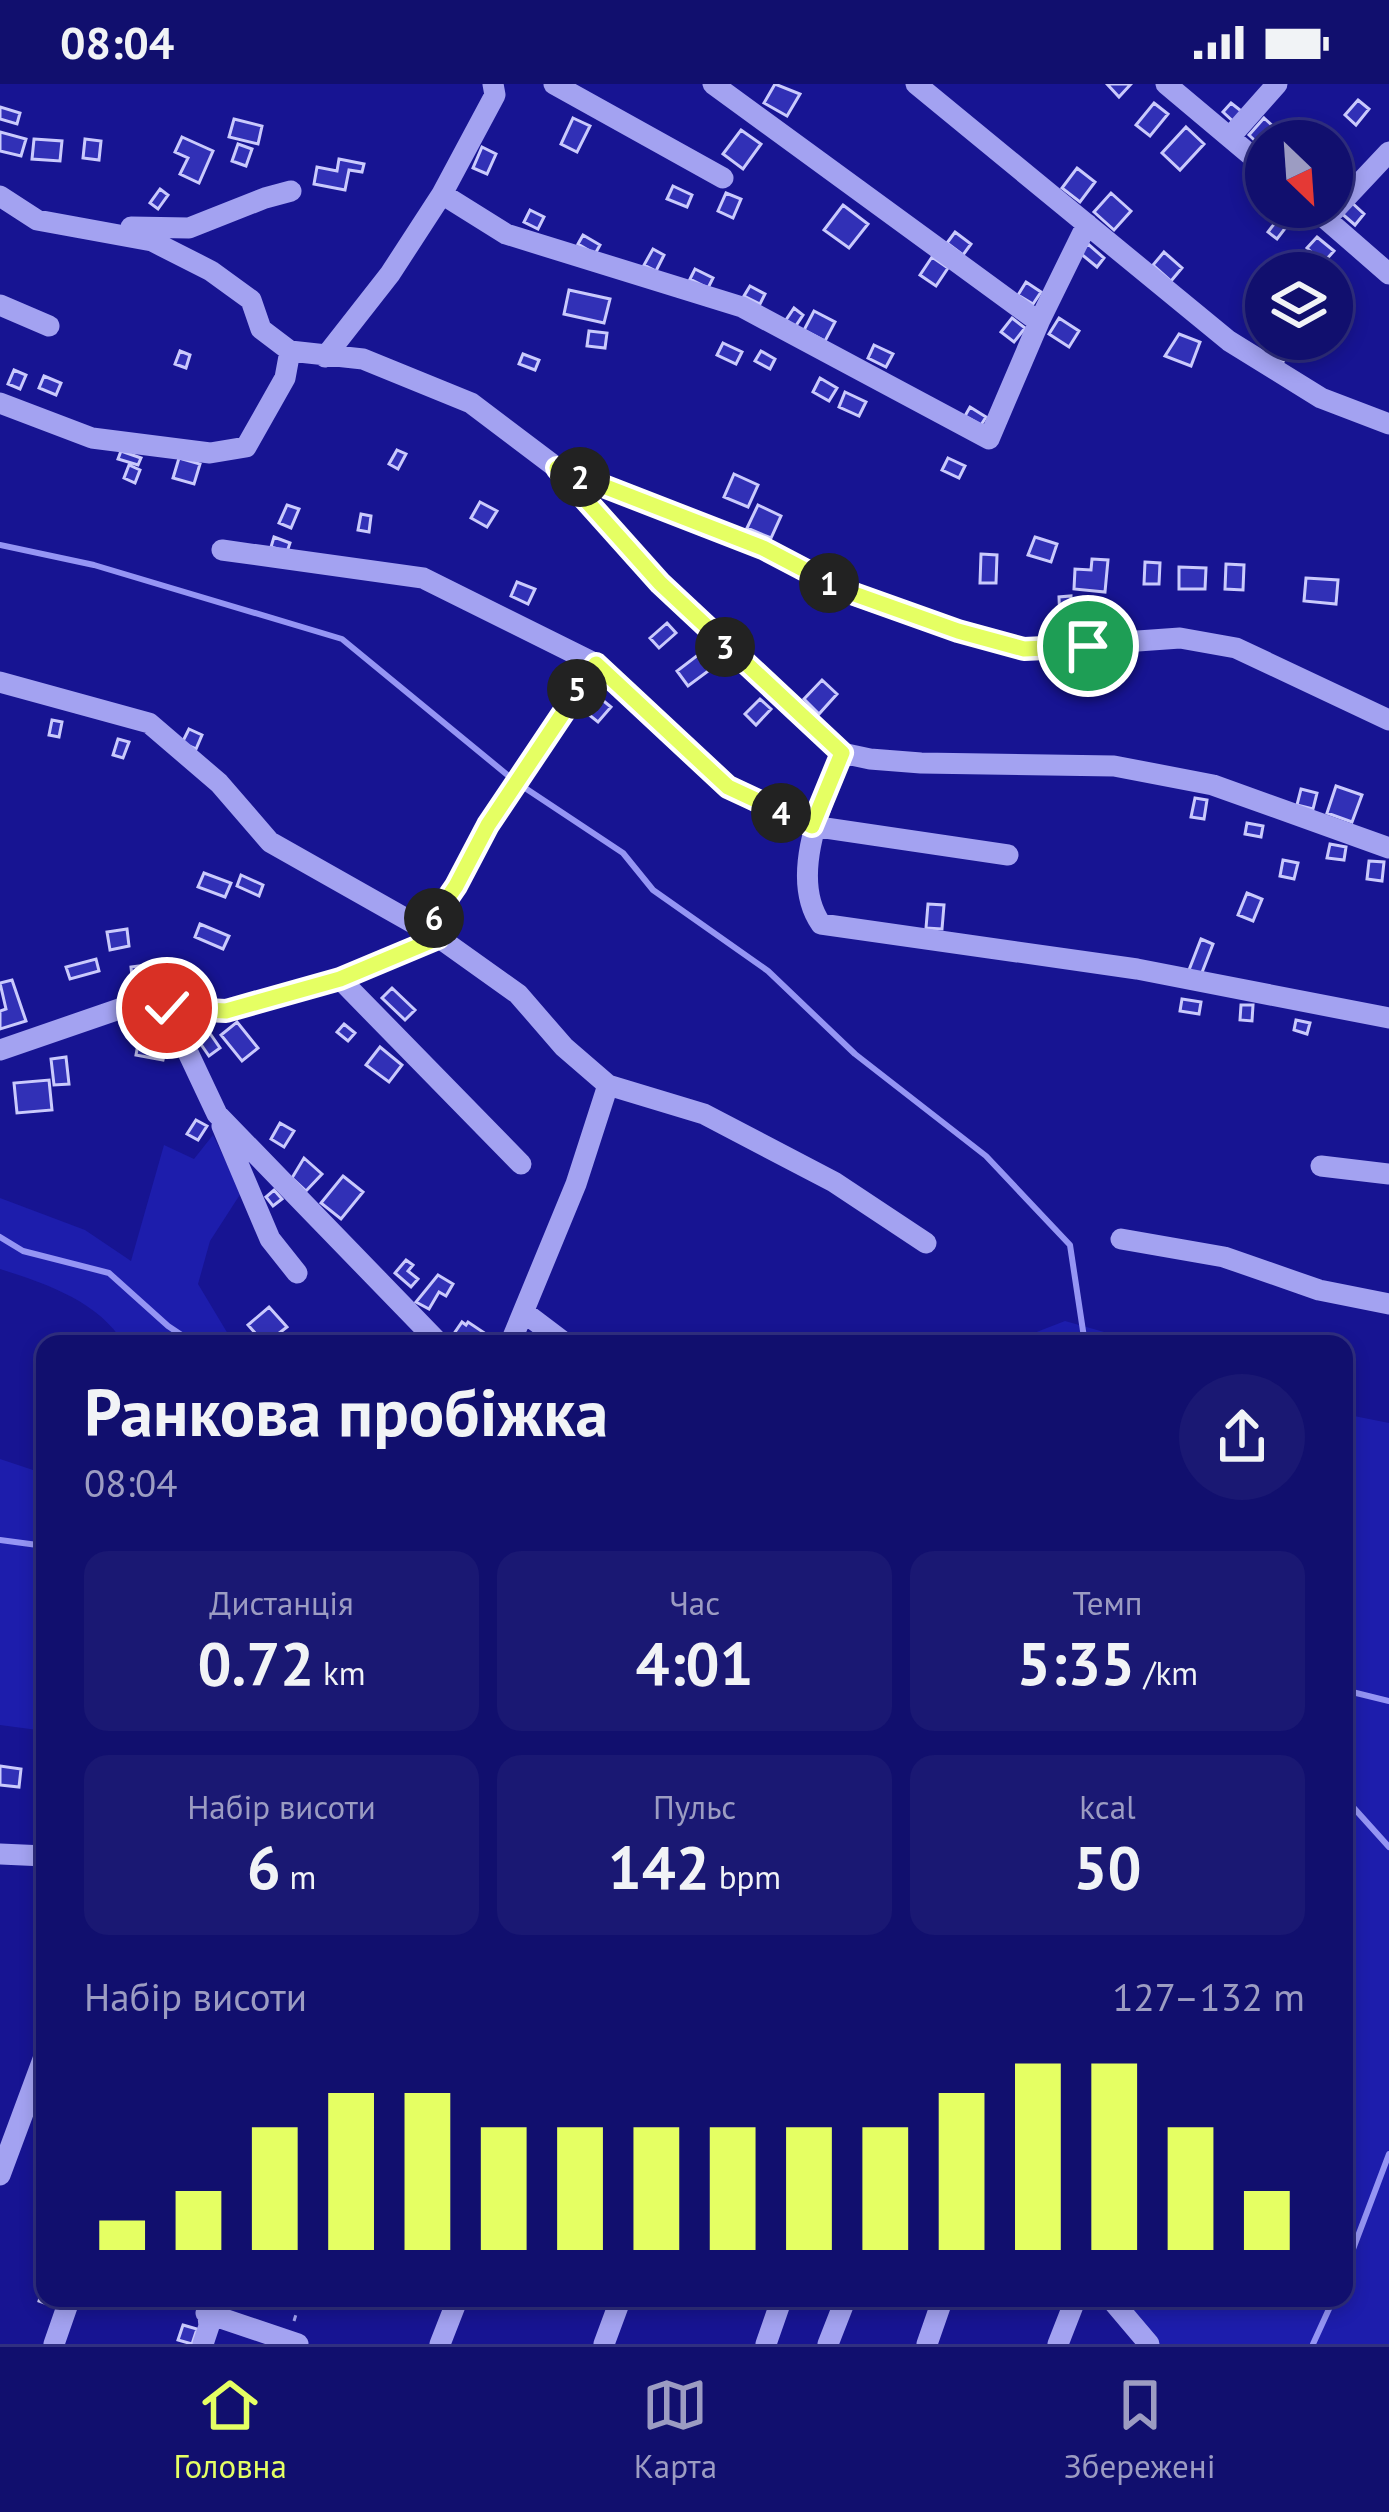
<!DOCTYPE html>
<html lang="uk">
<head>
<meta charset="utf-8">
<style>
  :root { --surface:#110f6e; --page:#1a1873; --text:#f1f3f6; --muted:#9c9cc2; --line:#302f81; --accent:#e5ff63 }
  body { margin:0; font-family:"PT Sans",sans-serif; background:var(--page); color:var(--text); height:100vh; display:flex; flex-direction:column; font-size:45px; white-space:nowrap }
  * { box-sizing:border-box; margin:0 }
  p { font-size:39px; color:var(--muted) }
  .icon { flex:none; width:66px; height:66px; fill:none; stroke:currentColor; stroke-width:2; stroke-linecap:round; stroke-linejoin:round }
  .map { position:relative; flex:1; overflow:hidden }
  .details { position:absolute; left:36px; top:1251px; width:1317px; height:972px; display:flex; flex-direction:column; background:var(--surface); border-radius:24px; box-shadow:0 6px 18px #0003,0 0 0 3px var(--line) }
  .details>* { flex:none }
  .needle { width:78px; rotate:155deg }
  .tools { position:absolute; left:1245px; top:36px; display:grid; gap:24px }
  .tools a { display:grid; place-items:center; width:108px; height:108px; border-radius:50%; background:var(--surface); box-shadow:0 6px 18px #0003,0 0 0 3px var(--line); font-size:60px }
  .pin { position:absolute; display:grid; place-items:center; width:102px; height:102px; color:#fff; margin:-51px; border:6px solid #fff; border-radius:50%; box-shadow:0 3px 12px #0007 }
  .km { position:absolute; width:60px; height:60px; margin:-30px; border-radius:50%; background:#222; color:#fff; font-size:33px; line-height:60px; text-align:center }
  .round { display:grid; place-items:center; flex:none; width:126px; height:126px; border-radius:63px; background:var(--page) }
  .summary { display:flex; align-items:center; justify-content:space-between; height:204px; padding:0 48px }
  h1 { font-size:66px; font-weight:800; line-height:90px }
  .figures { display:grid; grid-template-columns:repeat(3,1fr); gap:18px; height:204px; padding:12px 48px }
  .figures div { display:grid; align-content:center; border-radius:24px; background:var(--page); text-align:center }
  .figures b { font-size:60px; font-weight:800 }
  .figures small { font-size:33px; font-weight:400 }
  .figures p { font-size:33px }
  .chart { height:336px; padding:24px 48px }
  .chart p { display:flex; justify-content:space-between }
  .chart svg { width:100%; height:216px; margin-top:12px; stroke:var(--accent); stroke-width:6 }
  .status { display:flex; justify-content:space-between; align-items:center; height:84px; padding:0 60px; background:var(--surface); direction:ltr }
  .status svg { height:33px; fill:currentColor }
  .tab-bar { display:flex; justify-content:space-around; align-items:center; height:168px; border-top:3px solid var(--line); background:var(--surface); font-size:33px; color:var(--muted) }
  .tab-bar a { display:grid; justify-items:center; gap:6px }
  .tab-bar .selected { color:var(--accent) }
  .map>svg:first-child { display:block }
  .green { fill:#1d1dac }
  .lines { fill:none; stroke-linecap:round; stroke-linejoin:round }
  .stream { stroke:#9595f4; stroke-width:6 }
  .building { fill:#3130b6; stroke:#cacafc; stroke-width:3 }
  .path { stroke:#a3a2f1; stroke-width:3; stroke-dasharray:6 9; stroke-linecap:butt }
  .minor { stroke:#a3a2f1; stroke-width:21 }
  .route-casing { stroke:#fff; stroke-width:24 }
  .route { stroke:#e5ff63; stroke-width:15 }
</style>
</head>
<body>
<div class="status"><b>08:04</b><svg viewBox="0 0 49 12"><path d="M0 12V9h3v3zM5 12V6h3v6zM10 12V3h3v9zM15 12V0h3v12zM26 1h20v11H26zM47 4h2v5h-2z"/></svg></div>
<div class="map">
<svg width="1389" height="2260" viewBox="0 0 1389 2260">
  <rect width="100%" height="100%" fill="#171492"/>
  <path class="green" d="M 213,1051 L 241,1109 L 210,1157 L 198,1200 L 234,1260 L 124,1260 C 100,1218 45,1199 0,1185 L 0,1114 L 85,1146 L 131,1177 L 164,1061 L 194,1075 Z
    M 1065,1237 L 1147,1260 L 1006,1260 Z
    M 1344,1330 L 1389,1339 L 1389,2260 L 1158,2260 L 1122,2214 L 1344,2214 Z
    M 0,1375 L 45,1390 L 45,1647 L 0,1641 Z"/>
  <g class="lines">
    <path class="stream" d="M 0,461 L 94,481 L 342,555 L 516,698 L 623,769 L 653,806 L 768,887 L 855,970 L 986,1072 L 1070,1161 L 1085,1260
      M 0,1153 L 23,1167 L 109,1189 L 168,1242 L 195,1260
      M 0,1456 L 45,1462
      M 1344,1606 L 1389,1617
      M 1344,1713 L 1389,1763
      M 1344,2189 L 1389,2070
      M 1313,2260 L 1334,2214"/>
  </g>
  <path class="building" d="M 775,0 L 800,10 L 787,32 L 764,19 Z
    M 1107,0 L 1131,0 L 1119,13 Z
    M 1358,16 L 1369,25 L 1356,41 L 1345,31 Z
    M 1154,19 L 1168,30 L 1150,52 L 1136,41 Z
    M 1231,19 L 1245,30 L 1236,40 L 1223,28 Z
    M 0,23 L 20,29 L 17,40 L 0,35 Z
    M 573,34 L 590,42 L 577,68 L 561,60 Z
    M 1264,34 L 1286,54 L 1266,57 L 1266,67 L 1249,51 Z
    M 234,35 L 262,42 L 258,60 L 229,53 Z
    M 1186,43 L 1204,60 L 1180,86 L 1162,69 Z
    M 741,46 L 761,60 L 743,85 L 723,70 Z
    M 0,48 L 26,55 L 21,72 L 0,67 Z
    M 182,53 L 213,67 L 199,99 L 180,90 L 188,74 L 175,68 Z
    M 34,55 L 62,57 L 60,77 L 32,75 Z
    M 85,55 L 101,57 L 99,76 L 83,74 Z
    M 238,60 L 252,65 L 246,82 L 232,77 Z
    M 482,63 L 496,70 L 487,90 L 473,84 Z
    M 339,75 L 364,80 L 362,88 L 349,86 L 345,106 L 314,100 L 317,83 L 337,87 Z
    M 1077,84 L 1095,98 L 1080,118 L 1062,104 Z
    M 673,102 L 692,111 L 687,123 L 667,115 Z
    M 160,105 L 168,111 L 158,125 L 150,119 Z
    M 726,109 L 741,115 L 733,134 L 718,127 Z
    M 1111,109 L 1131,127 L 1114,146 L 1094,128 Z
    M 1350,117 L 1364,130 L 1355,141 L 1340,128 Z
    M 843,121 L 868,140 L 849,164 L 824,146 Z
    M 530,126 L 544,133 L 538,145 L 524,138 Z
    M 1281,131 L 1290,138 L 1277,155 L 1268,148 Z
    M 955,148 L 971,160 L 963,171 L 947,159 Z
    M 583,151 L 600,161 L 595,170 L 578,160 Z
    M 1317,153 L 1334,167 L 1323,179 L 1307,164 Z
    M 1088,160 L 1104,174 L 1097,183 L 1080,169 Z
    M 653,165 L 664,171 L 656,187 L 644,181 Z
    M 1164,168 L 1182,184 L 1171,197 L 1153,181 Z
    M 932,173 L 948,184 L 936,202 L 920,191 Z
    M 695,185 L 713,194 L 708,204 L 690,195 Z
    M 1026,198 L 1041,208 L 1033,220 L 1018,211 Z
    M 750,202 L 765,210 L 760,220 L 744,212 Z
    M 569,206 L 610,215 L 604,239 L 564,230 Z
    M 794,224 L 803,231 L 795,243 L 786,236 Z
    M 814,227 L 835,238 L 825,257 L 804,246 Z
    M 1012,234 L 1025,244 L 1014,258 L 1001,248 Z
    M 1059,234 L 1079,247 L 1069,263 L 1049,250 Z
    M 589,247 L 607,249 L 605,264 L 587,262 Z
    M 1179,250 L 1200,258 L 1191,282 L 1165,272 Z
    M 1277,255 L 1292,259 L 1283,278 L 1269,271 Z
    M 723,259 L 742,268 L 736,280 L 717,271 Z
    M 874,261 L 893,270 L 886,283 L 868,274 Z
    M 180,267 L 190,271 L 186,284 L 175,280 Z
    M 761,267 L 775,275 L 770,285 L 755,277 Z
    M 523,270 L 539,276 L 535,286 L 519,280 Z
    M 14,286 L 26,291 L 20,305 L 8,300 Z
    M 44,292 L 61,299 L 56,311 L 39,304 Z
    M 820,294 L 837,304 L 829,317 L 813,308 Z
    M 845,308 L 866,318 L 859,332 L 839,323 Z
    M 970,323 L 986,333 L 981,341 L 965,332 Z
    M 397,366 L 406,370 L 398,385 L 389,380 Z
    M 121,367 L 141,374 L 138,381 L 118,375 Z
    M 179,374 L 200,380 L 194,400 L 173,394 Z
    M 948,374 L 965,382 L 959,394 L 942,386 Z
    M 129,381 L 140,386 L 135,399 L 124,394 Z
    M 734,390 L 758,401 L 748,423 L 724,413 Z
    M 480,418 L 497,427 L 487,443 L 471,434 Z
    M 287,421 L 299,425 L 291,444 L 279,439 Z
    M 758,421 L 781,432 L 771,454 L 747,444 Z
    M 361,430 L 371,432 L 369,448 L 358,446 Z
    M 274,453 L 290,459 L 287,468 L 271,463 Z
    M 1035,453 L 1057,460 L 1051,478 L 1028,471 Z
    M 981,470 L 997,471 L 996,499 L 980,499 Z
    M 1092,475 L 1108,476 L 1105,508 L 1074,505 L 1075,485 L 1091,486 Z
    M 1145,478 L 1160,479 L 1159,500 L 1144,500 Z
    M 1226,480 L 1244,481 L 1243,506 L 1225,505 Z
    M 1179,483 L 1206,484 L 1205,505 L 1179,505 Z
    M 1306,494 L 1338,496 L 1336,520 L 1304,517 Z
    M 517,498 L 535,505 L 528,520 L 511,512 Z
    M 1071,512 L 1071,525 L 1083,524 L 1084,539 L 1060,540 L 1059,513 Z
    M 667,539 L 676,549 L 659,564 L 650,554 Z
    M 707,564 L 719,579 L 688,602 L 677,587 Z
    M 822,596 L 837,610 L 819,630 L 804,615 Z
    M 595,610 L 611,623 L 598,638 L 583,626 Z
    M 760,615 L 771,625 L 756,641 L 745,630 Z
    M 52,636 L 62,638 L 59,653 L 49,651 Z
    M 189,645 L 202,651 L 196,665 L 182,659 Z
    M 118,655 L 129,658 L 123,674 L 113,671 Z
    M 1336,702 L 1362,711 L 1352,738 L 1327,729 Z
    M 1301,705 L 1317,709 L 1313,725 L 1297,721 Z
    M 1195,714 L 1207,716 L 1204,735 L 1191,733 Z
    M 1247,739 L 1263,742 L 1261,753 L 1245,750 Z
    M 1330,760 L 1346,763 L 1344,776 L 1327,774 Z
    M 1283,776 L 1298,779 L 1294,795 L 1280,792 Z
    M 1369,777 L 1384,778 L 1382,797 L 1367,795 Z
    M 204,789 L 231,799 L 225,813 L 198,803 Z
    M 241,791 L 263,801 L 259,812 L 237,802 Z
    M 1247,809 L 1262,815 L 1253,837 L 1238,831 Z
    M 928,820 L 944,821 L 942,845 L 926,844 Z
    M 200,840 L 229,852 L 223,865 L 195,853 Z
    M 127,845 L 129,862 L 110,866 L 107,848 Z
    M 1201,855 L 1213,860 L 1201,891 L 1189,886 Z
    M 96,875 L 99,887 L 70,895 L 66,883 Z
    M 161,879 L 163,898 L 133,902 L 131,883 Z
    M 12,896 L 26,937 L 0,945 L 0,927 L 6,925 L 0,899 Z
    M 392,904 L 415,926 L 405,936 L 382,914 Z
    M 1182,915 L 1201,918 L 1199,930 L 1180,927 Z
    M 1241,921 L 1253,921 L 1252,937 L 1240,936 Z
    M 1296,936 L 1310,939 L 1307,950 L 1294,946 Z
    M 237,938 L 258,964 L 242,977 L 221,951 Z
    M 344,940 L 355,949 L 348,957 L 337,948 Z
    M 209,948 L 220,964 L 209,972 L 198,956 Z
    M 140,949 L 168,955 L 163,976 L 136,971 Z
    M 380,963 L 402,981 L 389,998 L 366,981 Z
    M 66,973 L 69,1000 L 54,1001 L 51,975 Z
    M 49,996 L 52,1026 L 17,1029 L 14,999 Z
    M 196,1036 L 207,1042 L 198,1056 L 187,1050 Z
    M 280,1039 L 294,1047 L 284,1063 L 271,1055 Z
    M 304,1074 L 322,1090 L 306,1107 L 292,1094 Z
    M 343,1092 L 363,1108 L 341,1135 L 321,1119 Z
    M 274,1106 L 282,1115 L 273,1122 L 266,1113 Z
    M 406,1176 L 413,1181 L 408,1187 L 418,1195 L 411,1203 L 395,1189 Z
    M 438,1191 L 453,1200 L 446,1212 L 439,1208 L 429,1225 L 416,1218 Z
    M 269,1223 L 287,1243 L 265,1260 L 248,1241 Z
    M 462,1238 L 466,1241 L 468,1238 L 489,1252 L 483,1260 L 449,1257 Z
    M 0,1682 L 21,1685 L 19,1703 L 0,1701 Z
    M 42,2207 L 45,2214 L 59,2214 L 56,2223 L 39,2217 Z
    M 183,2241 L 197,2245 L 192,2260 L 178,2256 Z"/>
  <g class="lines">
    <path class="path" d="M 436,831 L 456,802 L 487,741 L 584,596
      M 294,2237 L 301,2214"/>
    <path class="minor" d="M 554,0 L 723,94
      M 713,0 L 1039,238 L 1087,140
      M 916,0 L 1229,257 L 1321,314 L 1389,340
      M 1166,0 L 1266,84
      M 1230,53 L 1277,0
      M 442,110 L 506,150 L 742,223 L 989,355 L 1039,238
      M 0,112 L 37,136 L 152,157 L 211,187 L 251,216 L 261,245 L 290,267 L 363,275 L 471,319 L 557,384 L 763,464 L 843,507 L 957,547 L 1025,565 L 1180,554 L 1236,564 L 1389,636
      M 1312,123 L 1389,190
      M 1326,135 L 1389,68
      M 131,143 L 189,144 L 265,114 L 291,107
      M 0,221 L 49,242
      M 325,273 L 390,190 L 442,110 L 495,11 L 493,0
      M 0,319 L 92,354 L 210,369 L 246,363 L 285,294 L 290,267
      M 560,388 L 660,499 L 842,669 L 870,675 L 921,679 L 1114,682 L 1213,701 L 1389,764
      M 222,466 L 423,494 L 596,580 L 728,703 L 766,723 L 812,742 L 1008,771
      M 0,598 L 149,639 L 219,699 L 270,758 L 438,853 L 518,910 L 564,963 L 608,1001 L 704,1030 L 834,1098 L 926,1159
      M 842,669 C 823,717 788,793 821,840 L 1137,885 L 1389,934
      M 340,895 L 521,1080
      M 167,924 L 217,1030 L 440,1260
      M 0,966 L 131,921 L 226,927 L 340,895 L 438,853
      M 222,1042 L 270,1155 L 297,1189
      M 1321,1082 L 1389,1090
      M 1121,1155 L 1224,1173 L 1319,1206 L 1389,1220
      M 525,1229 L 566,1260
      M 510,1260 L 576,1100 L 608,1001
      M 0,1770 L 45,1772
      M 0,2091 L 45,1970
      M 1110,2214 L 1149,2260
      M 206,2229 L 298,2260
      M 54,2260 L 70,2214
      M 203,2260 L 209,2242 L 206,2214
      M 440,2260 L 458,2214
      M 604,2260 L 621,2214
      M 766,2260 L 782,2214
      M 828,2260 L 846,2214
      M 927,2260 L 943,2214
      M 1058,2260 L 1076,2214"/>
  </g>
  <g class="lines">
    <defs>
      <path id="route" d="M 167,924 L 226,927 L 340,895 L 438,854 L 425,847 L 456,802 L 488,741 L 596,580 L 728,703 L 812,742 L 842,669 L 660,499 L 557,384 L 763,464 L 843,506 L 958,547 L 1024,565 L 1088,562"/>
    </defs>
    <use href="#route" class="route-casing"/>
    <use href="#route" class="route"/>
  </g>
</svg>
<div class="tools">
<a><svg class="needle" viewBox="-14 -14 28 28"><path d="M0-13l5 13h-10z" fill="#e53935"/><path d="M0 13l5-13h-10z" fill="#9c9cc2"/></svg></a>
<a><svg class="icon" aria-label="layers" viewBox="0 0 24 24"><path d="M12 4l9 5-9 5-9-5zM3 14l9 5 9-5"/></svg></a>
</div>
<div class="pin" style="left:1088px;top:562px;background:#1e9e55"><svg class="icon" aria-label="arrive" viewBox="0 0 24 24"><path d="M6 21V4h12l-3 4 3 4H6"/></svg></div>
<div class="pin" style="left:167px;top:924px;background:#d93025"><svg class="icon" aria-label="check" viewBox="0 0 24 24"><path d="M5 12l5 5 9-10"/></svg></div>
<b class="km" style="left:829px;top:499px">1</b>
<b class="km" style="left:580px;top:393px">2</b>
<b class="km" style="left:725px;top:563px">3</b>
<b class="km" style="left:781px;top:729px">4</b>
<b class="km" style="left:577px;top:605px">5</b>
<b class="km" style="left:434px;top:834px">6</b>
<section class="details">
<div class="summary"><div><h1>Ранкова пробіжка</h1><p>08:04</p></div><a class="round"><svg class="icon" aria-label="share" viewBox="0 0 24 24"><path d="M12 15V3M7 8l5-5 5 5M5 13v7h14v-7"/></svg></a></div>
<div class="figures">
<div><p>Дистанція</p><b>0.72<small> km</small></b></div>
<div><p>Час</p><b>4:01</b></div>
<div><p>Темп</p><b>5:35<small> /km</small></b></div>
</div>
<div class="figures">
<div><p>Набір висоти</p><b>6<small> m</small></b></div>
<div><p>Пульс</p><b>142<small> bpm</small></b></div>
<div><p>kcal</p><b>50</b></div>
</div>
<div class="chart"><p><span>Набір висоти</span>127–132 m</p>
<svg viewBox="0 0 160 44" preserveAspectRatio="none"><path d="M5 44V38M15 44V32M25 44V19M35 44V12M45 44V12M55 44V19M65 44V19M75 44V19M85 44V19M95 44V19M105 44V19M115 44V12M125 44V6M135 44V6M145 44V19M155 44V32"/></svg>
</div>
</section>
</div>
<nav class="tab-bar">
<a class="selected"><svg class="icon" aria-label="home" viewBox="0 0 24 24"><path d="M3 11l9-7 9 7M6 9v11h12V9"/></svg>Головна</a>
<a><svg class="icon" aria-label="map" viewBox="0 0 24 24"><path d="M3 6l6-2 6 2 6-2v14l-6 2-6-2-6 2zM9 4v14M15 6v14"/></svg>Карта</a>
<a><svg class="icon" aria-label="saved" viewBox="0 0 24 24"><path d="M7 4h10v16l-5-4-5 4z"/></svg>Збережені</a>
</nav>
</body>
</html>
